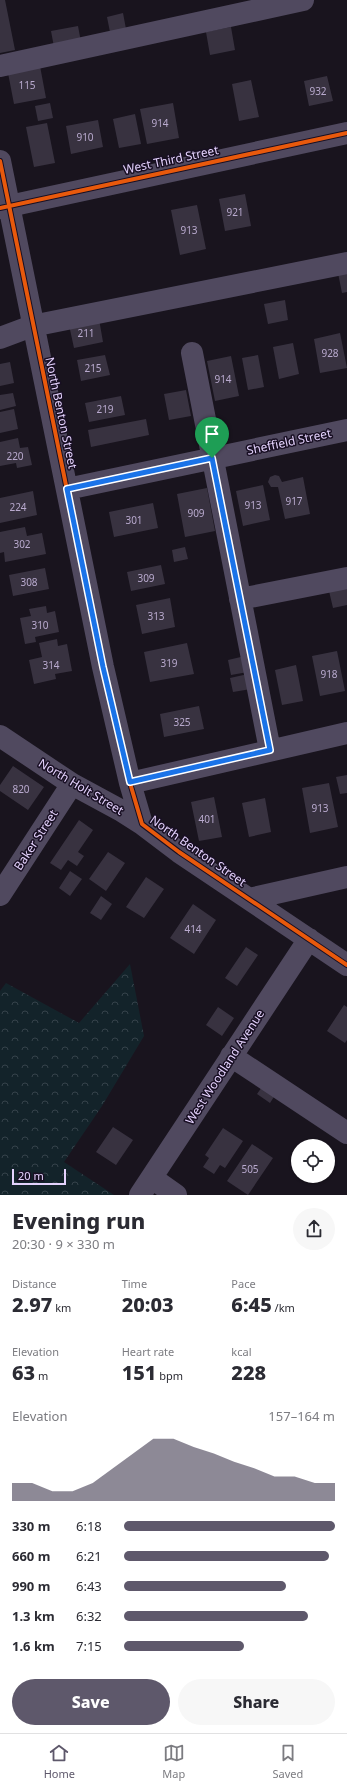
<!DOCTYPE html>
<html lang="en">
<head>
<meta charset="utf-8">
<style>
  :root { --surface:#fff; --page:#f7f7f7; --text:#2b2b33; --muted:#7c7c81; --line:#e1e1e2; --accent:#5e586b }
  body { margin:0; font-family:"Noto Sans",sans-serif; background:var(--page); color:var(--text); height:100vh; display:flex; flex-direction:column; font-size:15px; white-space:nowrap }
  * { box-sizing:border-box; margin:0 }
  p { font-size:13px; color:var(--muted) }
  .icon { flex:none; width:22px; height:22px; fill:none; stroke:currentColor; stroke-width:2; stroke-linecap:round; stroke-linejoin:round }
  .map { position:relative; height:1195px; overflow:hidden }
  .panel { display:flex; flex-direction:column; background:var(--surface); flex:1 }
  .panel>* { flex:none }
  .fabs { position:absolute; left:291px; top:1139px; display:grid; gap:8px }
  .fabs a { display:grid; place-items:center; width:44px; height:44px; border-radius:50%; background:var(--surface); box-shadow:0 1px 3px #0004; font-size:20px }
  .scale { position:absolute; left:12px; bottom:10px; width:54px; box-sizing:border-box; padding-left:4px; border:2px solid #e4d2fd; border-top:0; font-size:11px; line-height:14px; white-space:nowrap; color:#e4d2fd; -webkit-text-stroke:3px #180f23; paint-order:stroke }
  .pin { position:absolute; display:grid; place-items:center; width:34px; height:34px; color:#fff; margin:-41px -17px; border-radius:50% 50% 50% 0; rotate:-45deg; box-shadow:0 0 4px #0007 }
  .pin .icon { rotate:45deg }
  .round { display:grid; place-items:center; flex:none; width:42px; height:42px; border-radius:21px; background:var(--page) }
  .headline { display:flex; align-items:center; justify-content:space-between; height:68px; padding:0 12px }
  h1 { font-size:22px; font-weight:800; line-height:30px }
  .metrics { display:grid; grid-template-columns:repeat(3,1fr); gap:6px; height:68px; padding:4px 12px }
  .metrics div { display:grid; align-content:center }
  .metrics b { font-size:20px; font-weight:800 }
  .metrics small { font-size:11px; font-weight:400 }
  .metrics p { font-size:11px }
  .chart { height:112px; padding:8px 12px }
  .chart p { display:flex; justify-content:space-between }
  .chart svg { width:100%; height:72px; margin-top:4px; fill:var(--accent); opacity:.7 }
  .cta { display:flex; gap:8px; margin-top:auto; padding:8px 12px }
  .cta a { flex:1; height:46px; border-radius:24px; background:var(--accent); color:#fff; font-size:16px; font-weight:800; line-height:46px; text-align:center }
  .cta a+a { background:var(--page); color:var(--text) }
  ul { padding:0 12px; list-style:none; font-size:13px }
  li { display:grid; grid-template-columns:64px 48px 1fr; align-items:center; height:30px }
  li i { height:10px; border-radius:5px; background:var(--accent) }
  .menu { display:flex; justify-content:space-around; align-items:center; height:56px; border-top:1px solid var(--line); background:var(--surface); font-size:11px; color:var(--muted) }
  .menu a { display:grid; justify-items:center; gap:2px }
  .menu .selected { color:var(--accent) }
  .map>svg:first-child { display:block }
  .forest { fill:url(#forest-crowns) }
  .building { fill:#383240 }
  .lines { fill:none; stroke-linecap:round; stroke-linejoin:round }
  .minor { stroke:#50495f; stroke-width:22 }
  .cycleway-casing { stroke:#180f23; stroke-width:6 }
  .cycleway { stroke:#e8590c; stroke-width:4 }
  .route-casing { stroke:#fff; stroke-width:8 }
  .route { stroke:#1a73e8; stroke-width:5 }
  .labels { text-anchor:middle; stroke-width:3; stroke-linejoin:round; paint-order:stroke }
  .number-label { font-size:10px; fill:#b9aace }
  .street-label { font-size:12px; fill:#e4d2fd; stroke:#180f23 }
</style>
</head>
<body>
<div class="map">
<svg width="347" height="1195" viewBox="0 0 347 1195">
  <defs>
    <pattern id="forest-crowns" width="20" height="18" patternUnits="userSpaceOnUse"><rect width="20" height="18" fill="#13232a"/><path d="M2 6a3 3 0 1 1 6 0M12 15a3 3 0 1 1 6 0" fill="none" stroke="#35424a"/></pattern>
  </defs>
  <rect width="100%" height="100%" fill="#19141e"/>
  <path class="forest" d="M 130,964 L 144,1036 L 102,1106 L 64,1162 L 114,1195 L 0,1195 L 0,991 L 6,983 L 79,1023 Z"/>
  <path class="building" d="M 0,0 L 5,0 L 15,50 L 0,53 Z
    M 123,13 L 126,29 L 110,32 L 107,17 Z
    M 78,26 L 81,42 L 54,47 L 51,31 Z
    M 231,27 L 235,50 L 210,55 L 206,32 Z
    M 40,66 L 46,98 L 14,104 L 8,73 Z
    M 327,76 L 333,101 L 309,106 L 304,81 Z
    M 251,80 L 259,117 L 239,121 L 232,84 Z
    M 50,103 L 53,118 L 38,121 L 35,106 Z
    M 173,103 L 179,138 L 147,144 L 140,109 Z
    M 135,114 L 141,144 L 119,148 L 113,119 Z
    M 98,120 L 103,147 L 71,154 L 66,126 Z
    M 47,123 L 55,163 L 34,167 L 26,127 Z
    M 245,194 L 251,226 L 225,231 L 219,199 Z
    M 197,205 L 206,249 L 180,255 L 171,210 Z
    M 347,266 L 347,292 L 342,293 L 337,268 Z
    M 285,300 L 288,320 L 268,324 L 264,304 Z
    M 99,319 L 103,342 L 74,348 L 69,325 Z
    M 340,333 L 347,368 L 320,373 L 314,339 Z
    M 293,343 L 299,374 L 279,379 L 273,347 Z
    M 105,355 L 110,375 L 81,381 L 77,360 Z
    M 258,355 L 264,387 L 248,390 L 242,358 Z
    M 231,356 L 239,396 L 215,401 L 207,361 Z
    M 10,362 L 14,383 L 0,386 L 0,364 Z
    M 186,390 L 191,416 L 169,420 L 164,394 Z
    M 13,393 L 16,406 L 0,410 L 0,395 Z
    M 121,396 L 125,415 L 89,422 L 85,403 Z
    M 14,409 L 18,429 L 0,433 L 0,412 Z
    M 146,419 L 149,435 L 91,447 L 88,430 Z
    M 18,438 L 20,448 L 28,447 L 32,465 L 17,468 L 16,463 L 0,466 L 0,442 Z
    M 275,475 L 279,476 L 282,482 L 303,477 L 310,514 L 285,519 L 278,487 L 271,487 L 268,482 L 270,477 Z
    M 263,485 L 270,520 L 243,526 L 236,491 Z
    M 207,488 L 215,531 L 185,537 L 177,494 Z
    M 33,491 L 37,515 L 0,523 L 0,498 Z
    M 153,503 L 158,528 L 114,537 L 109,512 Z
    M 25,527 L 27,536 L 42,533 L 46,554 L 5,562 L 4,552 L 0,553 L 0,532 Z
    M 185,547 L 188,559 L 174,562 L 172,550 Z
    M 161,565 L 165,584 L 131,591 L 127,572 Z
    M 45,568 L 49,589 L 13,596 L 9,575 Z
    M 347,588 L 347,605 L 333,608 L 329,591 Z
    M 170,598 L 175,627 L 142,634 L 136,605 Z
    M 46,606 L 47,613 L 55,611 L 59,632 L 35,637 L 36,642 L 25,644 L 20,618 L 31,616 L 29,609 Z
    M 57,639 L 58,646 L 67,644 L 72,671 L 55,674 L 56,679 L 34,684 L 29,660 L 42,657 L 39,643 Z
    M 187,643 L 194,674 L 150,682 L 144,652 Z
    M 337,651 L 345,691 L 320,696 L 312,656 Z
    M 245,656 L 248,672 L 231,675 L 228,660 Z
    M 296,665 L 303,701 L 282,705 L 275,670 Z
    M 248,674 L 251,689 L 233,692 L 230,678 Z
    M 199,706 L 204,729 L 164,737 L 160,714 Z
    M 13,766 L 44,787 L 28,810 L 0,791 L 0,785 Z
    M 347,775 L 347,793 L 340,794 L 336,777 Z
    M 329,783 L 338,827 L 310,833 L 302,788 Z
    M 214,797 L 222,837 L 199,841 L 191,802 Z
    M 265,798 L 271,832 L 249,837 L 242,803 Z
    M 79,820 L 93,830 L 78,852 L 84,856 L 77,866 L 68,860 L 61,870 L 50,863 Z
    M 108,852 L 125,863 L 106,891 L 89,879 Z
    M 70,871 L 82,879 L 70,896 L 59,888 Z
    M 146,877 L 164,889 L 144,918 L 126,907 Z
    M 101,896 L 112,904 L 101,920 L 90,913 Z
    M 193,904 L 216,920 L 194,954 L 170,938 Z
    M 246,947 L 258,955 L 237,986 L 225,978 Z
    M 344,1005 L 347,1007 L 347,1040 L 345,1043 L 327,1031 Z
    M 218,1007 L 234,1018 L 222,1036 L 206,1025 Z
    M 264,1084 L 277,1092 L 270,1103 L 257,1094 Z
    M 113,1127 L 133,1140 L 116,1165 L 96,1152 Z
    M 223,1128 L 243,1141 L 225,1168 L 220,1165 L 214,1174 L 203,1167 L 209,1158 L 205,1155 Z
    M 252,1144 L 273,1158 L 248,1195 L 227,1181 Z"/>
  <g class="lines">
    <path class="minor" d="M 0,66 L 303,0
      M 0,161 L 103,667 L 130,783 L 142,824 L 179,852 L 347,965
      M 0,208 L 347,133
      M 0,338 L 32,326 L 347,263
      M 192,353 L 270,750
      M 67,489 L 347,430
      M 240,599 L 347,578
      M 0,736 L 72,784 L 120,810 L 142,824
      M 130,783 L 347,733
      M 0,895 L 72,784
      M 249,899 L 347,877
      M 231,1056 L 347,1133
      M 152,1178 L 176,1195
      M 140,1195 L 309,939"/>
    <defs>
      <path id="cycleway" d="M 0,161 L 103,667 L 130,783 L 142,824 L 179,852 L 347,965
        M 0,208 L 347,133"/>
    </defs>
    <use href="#cycleway" class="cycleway-casing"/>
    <use href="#cycleway" class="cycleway"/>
  </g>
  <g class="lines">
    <defs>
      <path id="route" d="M 212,458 L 270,750 L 130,782 L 103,667 L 67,489 Z"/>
    </defs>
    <use href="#route" class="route-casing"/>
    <use href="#route" class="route"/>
  </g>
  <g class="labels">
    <g class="number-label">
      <text x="27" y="89">115</text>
      <text x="318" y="95">932</text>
      <text x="160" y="127">914</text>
      <text x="85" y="141">910</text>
      <text x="235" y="216">921</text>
      <text x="189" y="234">913</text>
      <text x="86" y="337">211</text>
      <text x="330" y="357">928</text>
      <text x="93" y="372">215</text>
      <text x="223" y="383">914</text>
      <text x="105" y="413">219</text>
      <text x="15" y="460">220</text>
      <text x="294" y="505">917</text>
      <text x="253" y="509">913</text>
      <text x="18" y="511">224</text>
      <text x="196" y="517">909</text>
      <text x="134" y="524">301</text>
      <text x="22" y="548">302</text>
      <text x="146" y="582">309</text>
      <text x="29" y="586">308</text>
      <text x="156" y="620">313</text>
      <text x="40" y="629">310</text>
      <text x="169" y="667">319</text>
      <text x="51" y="669">314</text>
      <text x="329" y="678">918</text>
      <text x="182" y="726">325</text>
      <text x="21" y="793">820</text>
      <text x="320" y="812">913</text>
      <text x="207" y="823">401</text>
      <text x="193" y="933">414</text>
      <text x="250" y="1173">505</text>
    </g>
    <g class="street-label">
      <text transform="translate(171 160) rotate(-12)" y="4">West Third Street</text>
      <text transform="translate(61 413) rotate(78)" y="4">North Benton Street</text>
      <text transform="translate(289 442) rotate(-12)" y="4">Sheffield Street</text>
      <text transform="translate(81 787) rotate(31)" y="4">North Holt Street</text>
      <text transform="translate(36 840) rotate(-57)" y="4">Baker Street</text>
      <text transform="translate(198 851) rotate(35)" y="4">North Benton Street</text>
      <text transform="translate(225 1067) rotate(-57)" y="4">West Woodland Avenue</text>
    </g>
  </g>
</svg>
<div class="fabs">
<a><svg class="icon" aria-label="locate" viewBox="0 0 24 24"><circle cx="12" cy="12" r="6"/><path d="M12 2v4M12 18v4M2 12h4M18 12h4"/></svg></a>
</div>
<div class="scale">20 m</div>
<div class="pin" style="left:212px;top:458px;background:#1e9e55"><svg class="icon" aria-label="arrive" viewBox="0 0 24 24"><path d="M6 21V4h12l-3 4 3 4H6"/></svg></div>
</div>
<section class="panel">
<div class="headline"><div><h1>Evening run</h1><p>20:30 · 9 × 330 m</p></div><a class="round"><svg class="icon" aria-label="share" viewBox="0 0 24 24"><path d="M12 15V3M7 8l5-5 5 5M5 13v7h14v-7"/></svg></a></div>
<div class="metrics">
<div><p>Distance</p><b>2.97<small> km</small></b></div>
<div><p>Time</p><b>20:03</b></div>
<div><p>Pace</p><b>6:45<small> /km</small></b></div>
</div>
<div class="metrics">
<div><p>Elevation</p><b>63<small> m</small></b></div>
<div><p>Heart rate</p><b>151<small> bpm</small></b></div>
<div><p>kcal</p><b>228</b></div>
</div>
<div class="chart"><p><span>Elevation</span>157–164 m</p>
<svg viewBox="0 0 160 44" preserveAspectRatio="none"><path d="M0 44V33L10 33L20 38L30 38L40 33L50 24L60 15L70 6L80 6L90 11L100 15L110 20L120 24L130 29L140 29L150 33L160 33V44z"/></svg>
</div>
<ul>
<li><b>330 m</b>6:18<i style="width:100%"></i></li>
<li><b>660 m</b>6:21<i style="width:97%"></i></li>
<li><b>990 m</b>6:43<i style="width:77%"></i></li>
<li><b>1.3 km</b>6:32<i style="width:87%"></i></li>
<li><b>1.6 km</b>7:15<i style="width:57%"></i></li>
</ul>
<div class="cta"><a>Save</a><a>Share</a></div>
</section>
<nav class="menu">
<a class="selected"><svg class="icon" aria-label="home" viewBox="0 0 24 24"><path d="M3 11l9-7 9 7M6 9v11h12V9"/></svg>Home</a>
<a><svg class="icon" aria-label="map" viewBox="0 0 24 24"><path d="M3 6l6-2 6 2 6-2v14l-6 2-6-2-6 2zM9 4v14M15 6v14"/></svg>Map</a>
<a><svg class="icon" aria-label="saved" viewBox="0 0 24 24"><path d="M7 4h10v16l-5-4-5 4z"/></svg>Saved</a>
</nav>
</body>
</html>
